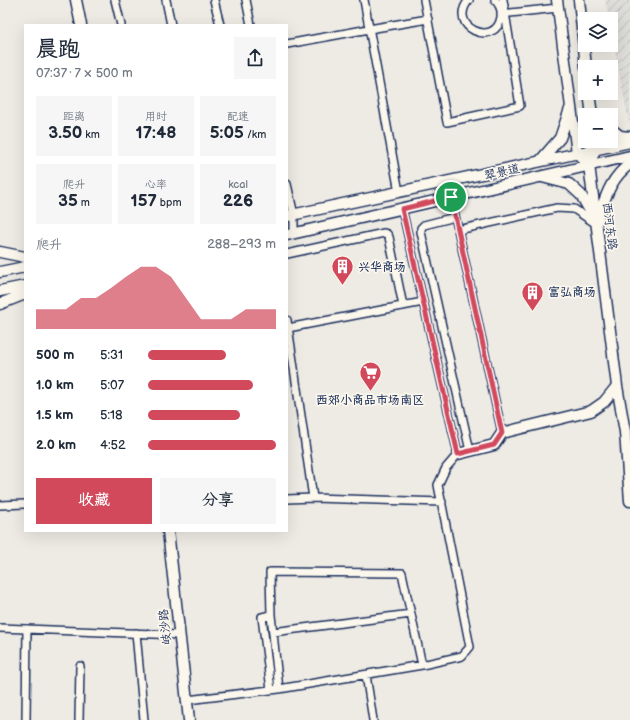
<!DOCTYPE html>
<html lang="zh">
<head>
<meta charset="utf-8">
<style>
  :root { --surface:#fff; --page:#f6f6f7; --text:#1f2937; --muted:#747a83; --accent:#d1495b }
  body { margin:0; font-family:"Balsamiq Sans","LXGW WenKai TC",sans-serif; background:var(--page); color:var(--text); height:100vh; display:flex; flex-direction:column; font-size:15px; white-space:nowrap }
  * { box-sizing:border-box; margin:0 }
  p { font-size:13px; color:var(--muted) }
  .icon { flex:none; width:22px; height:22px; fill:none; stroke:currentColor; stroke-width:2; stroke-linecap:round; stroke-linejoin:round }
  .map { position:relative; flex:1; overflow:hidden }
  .details { position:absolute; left:24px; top:24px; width:264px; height:508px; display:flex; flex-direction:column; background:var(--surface); border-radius:0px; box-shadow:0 4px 16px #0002 }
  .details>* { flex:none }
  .fabs { position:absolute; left:578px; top:12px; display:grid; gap:8px }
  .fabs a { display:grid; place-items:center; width:40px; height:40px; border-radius:0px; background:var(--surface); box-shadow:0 4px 16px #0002; font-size:20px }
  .pin { position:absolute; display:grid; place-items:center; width:34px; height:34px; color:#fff; margin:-17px; border:2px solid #fff; border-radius:50%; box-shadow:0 1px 4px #0007 }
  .round { display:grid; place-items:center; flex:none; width:42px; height:42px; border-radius:0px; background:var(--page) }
  .summary { display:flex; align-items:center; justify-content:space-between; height:68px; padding:0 12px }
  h1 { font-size:22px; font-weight:700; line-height:30px }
  .figures { display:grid; grid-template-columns:repeat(3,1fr); gap:6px; height:68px; padding:4px 12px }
  .figures div { display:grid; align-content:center; border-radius:0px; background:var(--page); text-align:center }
  .figures b { font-size:17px; font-weight:700 }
  .figures small { font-size:11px; font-weight:400 }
  .figures p { font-size:11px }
  .chart { height:112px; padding:8px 12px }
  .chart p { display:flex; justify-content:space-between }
  .chart svg { width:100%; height:72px; margin-top:4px; fill:var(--accent); opacity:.7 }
  .action { display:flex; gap:8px; margin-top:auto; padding:8px 12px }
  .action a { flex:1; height:46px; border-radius:0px; background:var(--accent); color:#fff; font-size:16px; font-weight:700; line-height:46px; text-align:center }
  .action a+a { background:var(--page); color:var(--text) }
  ul { padding:0 12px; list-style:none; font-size:13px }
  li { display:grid; grid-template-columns:64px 48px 1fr; align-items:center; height:30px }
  li i { height:10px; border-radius:5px; background:var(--accent) }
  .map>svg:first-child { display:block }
  .industrial { fill:url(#industrial-furrows) }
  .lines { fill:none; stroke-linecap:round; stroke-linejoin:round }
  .street-casing { stroke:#1b2f5e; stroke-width:10 }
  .secondary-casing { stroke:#1b2f5e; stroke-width:13 }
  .street { stroke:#fbf7ec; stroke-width:7 }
  .secondary { stroke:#fbf7ec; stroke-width:10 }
  .route-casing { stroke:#fff; stroke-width:8 }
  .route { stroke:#d1495b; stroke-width:5 }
  .labels { text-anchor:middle; stroke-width:3.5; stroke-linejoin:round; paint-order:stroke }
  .street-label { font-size:12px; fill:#1b2f5e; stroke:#fbf7ec }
  .poi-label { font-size:12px; font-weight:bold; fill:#1b2f5e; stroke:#fbf7ec; text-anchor:start }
</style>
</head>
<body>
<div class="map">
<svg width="630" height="720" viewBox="0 0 630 720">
  <defs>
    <pattern id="industrial-furrows" width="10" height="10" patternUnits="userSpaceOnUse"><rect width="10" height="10" fill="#deddda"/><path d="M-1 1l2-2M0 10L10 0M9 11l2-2" fill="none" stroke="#bebebe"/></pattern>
  </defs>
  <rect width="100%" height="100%" fill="#eeebe4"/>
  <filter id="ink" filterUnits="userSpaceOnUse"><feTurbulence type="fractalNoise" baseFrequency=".025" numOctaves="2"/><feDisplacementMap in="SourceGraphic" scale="8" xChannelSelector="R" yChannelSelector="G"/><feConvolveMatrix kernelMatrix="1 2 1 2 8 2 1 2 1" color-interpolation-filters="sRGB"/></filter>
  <g filter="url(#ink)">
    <path class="industrial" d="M 605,0 L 630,0 L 630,122 L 629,122 L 611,32 L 611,19 L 609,19 Z"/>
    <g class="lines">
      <defs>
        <path id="street" d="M 115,0 L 121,25
          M 166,0 L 171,25
          M 214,0 L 220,25
          M 246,0 L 251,25
          M 364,0 L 399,192
          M 424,0 L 447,122 L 520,106 L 503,0
          M 469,0 C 446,27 496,49 501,17 C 502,11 500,5 495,0
          M 501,14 L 558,8
          M 287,44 L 369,29 L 428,19
          M 287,184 L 294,215 L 294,234
          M 451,197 L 502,433
          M 455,217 L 424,225 L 421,228 L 421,232 L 470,451
          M 458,230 L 557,208 L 574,209 L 595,223
          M 287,254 L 384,233 L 387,234 L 389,237 L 403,306
          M 287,320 L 313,498
          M 288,328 L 423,302
          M 287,499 L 313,498 L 442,502
          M 0,505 L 25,504
          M 271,615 L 279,689
          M 0,628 L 179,635
          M 273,632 L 411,614
          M 136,633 L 144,720
          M 366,675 L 373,720
          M 271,690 L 262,617 L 271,615 L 270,572 L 402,573 L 422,665
          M 187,700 L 279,689 L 422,665 L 462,656 L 470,647 L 438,485 L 446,468 L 458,454 L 402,209
          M 26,720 L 27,629
          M 79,720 L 80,666"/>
        <path id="secondary" d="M 76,0 L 81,25
          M 557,0 L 577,153 L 582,158
          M 579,0 L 586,67
          M 589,93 L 592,115
          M 611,129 L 620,136 L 630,137
          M 594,141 L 595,150 L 589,165 L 617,386 L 625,432 L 630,501
          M 540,161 L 560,138 L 570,109
          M 542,177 L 569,184 L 581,195 L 594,218
          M 287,216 L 630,142
          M 597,221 C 605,199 610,178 630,164
          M 287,235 L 630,156
          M 0,252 L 25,257
          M 0,272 L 25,267
          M 0,291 L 25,286
          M 0,304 L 25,294
          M 458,454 L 494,445 L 502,433 L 591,411 L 604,402 L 617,386
          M 168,531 L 189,720"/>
      </defs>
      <use href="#street" class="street-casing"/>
      <use href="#secondary" class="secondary-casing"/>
      <use href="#street" class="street"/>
      <use href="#secondary" class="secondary"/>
    </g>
  </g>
  <g class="lines" filter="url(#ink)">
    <defs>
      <path id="route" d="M 451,197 L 502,433 L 494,445 L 458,454 L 402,209 Z"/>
    </defs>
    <use href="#route" class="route-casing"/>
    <use href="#route" class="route"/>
  </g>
  <defs>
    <symbol id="building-pin" viewBox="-11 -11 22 30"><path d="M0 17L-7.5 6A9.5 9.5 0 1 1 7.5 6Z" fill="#d1495b" stroke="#fbf7ec"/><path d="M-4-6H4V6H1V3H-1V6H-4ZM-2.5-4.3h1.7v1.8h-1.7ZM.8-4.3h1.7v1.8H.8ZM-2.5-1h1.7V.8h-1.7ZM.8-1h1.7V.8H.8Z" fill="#fff"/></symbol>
    <symbol id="supermarket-pin" viewBox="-11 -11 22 30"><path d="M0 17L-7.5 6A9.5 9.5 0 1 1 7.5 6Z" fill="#d1495b" stroke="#fbf7ec"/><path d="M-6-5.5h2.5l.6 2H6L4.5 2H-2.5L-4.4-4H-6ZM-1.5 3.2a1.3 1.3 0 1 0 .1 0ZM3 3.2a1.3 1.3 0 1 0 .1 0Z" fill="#fff"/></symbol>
  </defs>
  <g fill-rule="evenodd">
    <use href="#building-pin" x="330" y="254" width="25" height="34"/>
    <use href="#building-pin" x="520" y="280" width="25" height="34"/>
    <use href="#supermarket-pin" x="358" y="360" width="25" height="34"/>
  </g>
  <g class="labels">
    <g class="street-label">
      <text transform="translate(502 172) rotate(-13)" y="4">翠景道</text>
      <text transform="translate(610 226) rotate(83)" y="4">西河东路</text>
      <text transform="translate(165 627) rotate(-96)" y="4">岐沙路</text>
    </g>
    <g class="poi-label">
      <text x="358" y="271">兴华商场</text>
      <text x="548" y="296">富弘商场</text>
      <text x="370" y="404" text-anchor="middle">西郊小商品市场南区</text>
    </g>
  </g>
</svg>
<div class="fabs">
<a><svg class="icon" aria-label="layers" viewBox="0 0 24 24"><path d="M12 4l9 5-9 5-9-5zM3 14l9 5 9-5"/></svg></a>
<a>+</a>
<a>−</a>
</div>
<div class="pin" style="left:451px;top:197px;background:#1e9e55"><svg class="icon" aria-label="arrive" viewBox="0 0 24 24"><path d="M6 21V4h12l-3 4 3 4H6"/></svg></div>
<section class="details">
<div class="summary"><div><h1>晨跑</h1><p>07:37 · 7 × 500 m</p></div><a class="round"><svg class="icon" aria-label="share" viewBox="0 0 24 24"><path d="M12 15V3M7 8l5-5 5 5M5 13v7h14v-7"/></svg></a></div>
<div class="figures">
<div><p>距离</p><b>3.50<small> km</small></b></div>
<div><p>用时</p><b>17:48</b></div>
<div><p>配速</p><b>5:05<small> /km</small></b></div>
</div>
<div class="figures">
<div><p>爬升</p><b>35<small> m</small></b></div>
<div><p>心率</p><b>157<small> bpm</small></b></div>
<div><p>kcal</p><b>226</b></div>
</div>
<div class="chart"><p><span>爬升</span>288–293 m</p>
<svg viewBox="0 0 160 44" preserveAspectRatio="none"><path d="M0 44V32L10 32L20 32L30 25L40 25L50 19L60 12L70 6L80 6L90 12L100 25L110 38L120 38L130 38L140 32L150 32L160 32V44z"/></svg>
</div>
<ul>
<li><b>500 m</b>5:31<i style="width:61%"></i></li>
<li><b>1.0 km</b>5:07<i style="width:82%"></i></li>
<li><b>1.5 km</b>5:18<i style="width:72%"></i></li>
<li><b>2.0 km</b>4:52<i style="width:100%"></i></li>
</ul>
<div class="action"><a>收藏</a><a>分享</a></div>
</section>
</div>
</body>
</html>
